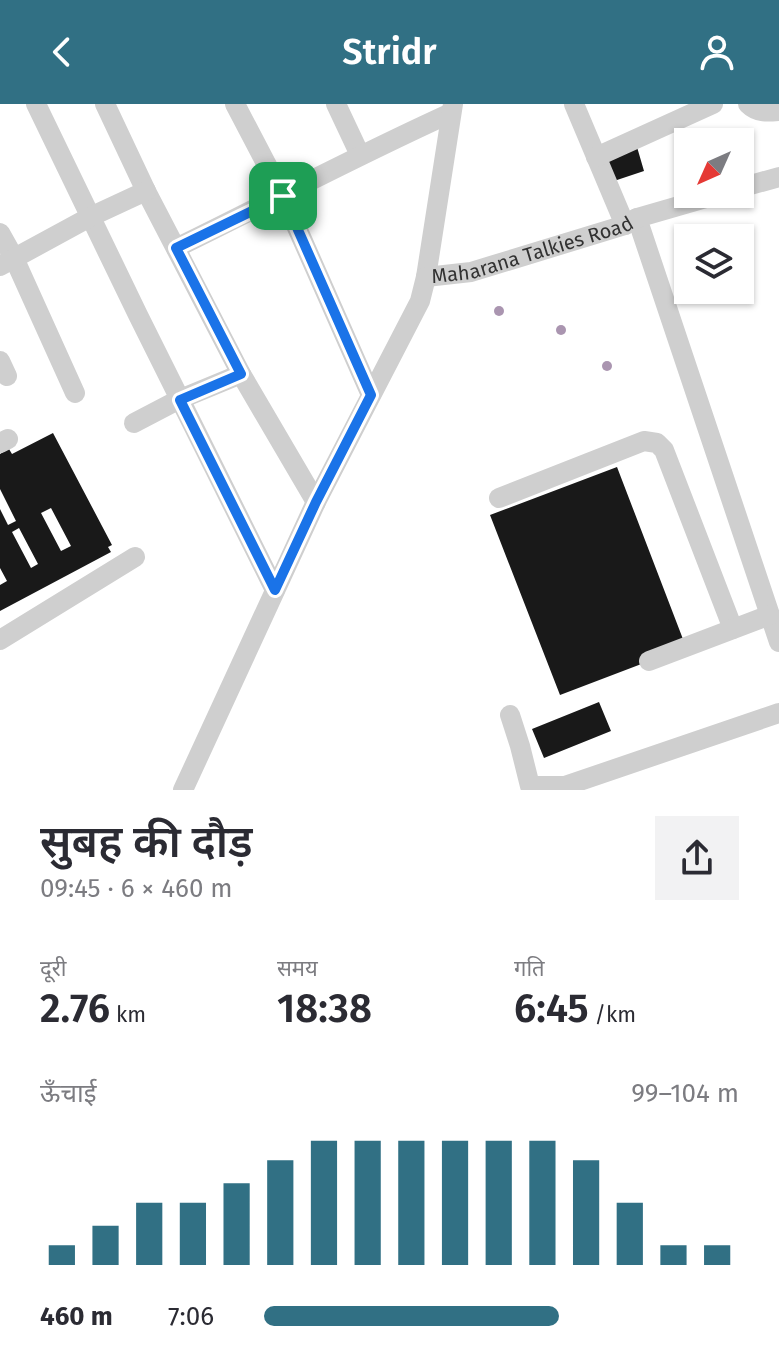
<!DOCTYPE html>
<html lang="hi">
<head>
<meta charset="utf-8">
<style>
  :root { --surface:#fff; --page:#f2f2f3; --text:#2b2b33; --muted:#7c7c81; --accent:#317084 }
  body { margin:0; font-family:"Fira Sans","Noto Sans Devanagari",sans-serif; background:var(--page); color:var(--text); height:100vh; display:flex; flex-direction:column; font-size:30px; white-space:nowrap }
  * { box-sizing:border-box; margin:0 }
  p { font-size:26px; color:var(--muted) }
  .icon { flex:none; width:44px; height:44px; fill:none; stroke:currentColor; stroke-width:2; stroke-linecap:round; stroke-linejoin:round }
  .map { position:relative; height:686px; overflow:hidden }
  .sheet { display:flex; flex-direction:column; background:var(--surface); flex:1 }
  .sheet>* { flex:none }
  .needle { width:52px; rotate:225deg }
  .fabs { position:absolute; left:674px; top:24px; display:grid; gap:16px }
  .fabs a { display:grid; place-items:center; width:80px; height:80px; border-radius:0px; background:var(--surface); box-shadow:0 2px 6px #0004; font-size:40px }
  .pin { position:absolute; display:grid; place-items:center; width:68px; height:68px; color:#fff; margin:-34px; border-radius:16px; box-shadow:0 4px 12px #0006 }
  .round { display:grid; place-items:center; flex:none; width:84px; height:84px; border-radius:0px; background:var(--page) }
  .summary { display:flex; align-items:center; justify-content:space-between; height:136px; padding:0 40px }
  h1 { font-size:44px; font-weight:600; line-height:60px }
  .stats { display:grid; grid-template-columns:repeat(3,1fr); gap:12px; height:136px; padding:8px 40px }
  .stats div { display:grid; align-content:center }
  .stats b { font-size:40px; font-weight:600 }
  .stats small { font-size:22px; font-weight:400 }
  .stats p { font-size:22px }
  .chart { height:224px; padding:16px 40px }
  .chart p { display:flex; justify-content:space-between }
  .chart svg { width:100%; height:144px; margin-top:8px; stroke:var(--accent); stroke-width:6 }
  ul { padding:0 40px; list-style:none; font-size:26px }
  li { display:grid; grid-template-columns:128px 96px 1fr; align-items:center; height:60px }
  li i { height:20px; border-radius:10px; background:var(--accent) }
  header { display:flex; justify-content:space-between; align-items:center; height:104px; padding:0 40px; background:var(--accent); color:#fff; font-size:36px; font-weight:600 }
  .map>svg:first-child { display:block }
  .building { fill:#191919; fill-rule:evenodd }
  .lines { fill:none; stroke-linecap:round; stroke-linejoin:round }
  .minor { stroke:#cfcfcf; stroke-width:20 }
  .tree { fill:#aa95b0 }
  .route-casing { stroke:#fff; stroke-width:16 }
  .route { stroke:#1a73e8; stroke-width:10 }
  .labels { text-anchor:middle; stroke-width:8; stroke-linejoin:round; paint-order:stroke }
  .street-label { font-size:20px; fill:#323232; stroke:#fff }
</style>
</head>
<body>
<header><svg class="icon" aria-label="back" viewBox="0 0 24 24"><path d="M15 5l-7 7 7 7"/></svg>Stridr<svg class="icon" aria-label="person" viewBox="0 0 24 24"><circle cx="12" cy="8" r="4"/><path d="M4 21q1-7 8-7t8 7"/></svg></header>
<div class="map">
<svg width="779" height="686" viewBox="0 0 779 686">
  <rect width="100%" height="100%" fill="#fff"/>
  <path class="building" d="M 637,43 L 644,67 L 611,78 L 603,54 Z
    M 53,329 L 112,441 L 108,443 L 111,448 L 0,507 L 0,481 L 7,477 L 0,464 L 0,405 L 8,421 L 16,417 L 0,385 L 0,350 L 9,345 L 12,350 ZM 51,404 L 71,442 L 61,447 L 41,409 ZM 19,424 L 38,460 L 31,464 L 12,428 Z
    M 617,363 L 686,543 L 560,591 L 490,411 Z
    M 599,598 L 611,627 L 544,654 L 532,625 Z"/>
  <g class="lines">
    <g class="minor">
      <path d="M 36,0 L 138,211 L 275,486"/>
      <path d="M 105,0 L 146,87 L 241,270 L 316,398"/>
      <path d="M 235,0 L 283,92 L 371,291"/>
      <path d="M 336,0 L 360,51"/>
      <path d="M 574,0 L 625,121"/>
      <path d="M 748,0 C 757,9 767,8 779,7"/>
      <path d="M 596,53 L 713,0"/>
      <path d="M 740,84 L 779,73"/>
      <path d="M 637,114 L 779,538"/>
      <path d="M 0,129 L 14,154 L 75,289"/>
      <path d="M 176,144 C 268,99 358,51 451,9"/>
      <path d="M 0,162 L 90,113 L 146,87"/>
      <path d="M 426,173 L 453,0"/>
      <path d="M 0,257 L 7,272"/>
      <path d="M 134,319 L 178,296 L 241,270"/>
      <path d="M 0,339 L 8,335"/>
      <path d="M 499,394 L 644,337 L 657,339 L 664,346 L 733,525"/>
      <path d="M 0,536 L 135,453"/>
      <path d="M 649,557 L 770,511"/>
      <path d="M 510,611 L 520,642 L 530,682 L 565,682 L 779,609"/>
      <path id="s1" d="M 183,686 L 316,398 L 420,197 L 426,173 L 471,168 L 625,121 L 637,114 L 720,90"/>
    </g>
  </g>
  <g class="tree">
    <circle cx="499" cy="207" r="5"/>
    <circle cx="561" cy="226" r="5"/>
    <circle cx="607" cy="262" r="5"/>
  </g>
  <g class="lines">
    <defs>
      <path id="route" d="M 283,92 L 371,291 L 316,398 L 275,486 L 180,296 L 241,270 L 176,144 Z"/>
    </defs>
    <use href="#route" class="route-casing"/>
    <use href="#route" class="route"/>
  </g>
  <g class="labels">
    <g class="street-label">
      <text dy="7" stroke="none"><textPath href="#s1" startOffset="678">Maharana Talkies Road</textPath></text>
    </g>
  </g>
</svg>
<div class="fabs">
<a><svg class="needle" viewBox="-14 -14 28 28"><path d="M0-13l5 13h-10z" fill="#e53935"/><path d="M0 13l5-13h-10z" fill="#7c7c81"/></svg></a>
<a><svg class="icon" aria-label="layers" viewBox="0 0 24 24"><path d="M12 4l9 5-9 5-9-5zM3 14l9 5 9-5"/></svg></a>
</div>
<div class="pin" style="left:283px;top:92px;background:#1e9e55"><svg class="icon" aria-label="arrive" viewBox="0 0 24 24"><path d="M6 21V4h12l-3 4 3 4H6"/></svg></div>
</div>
<section class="sheet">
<div class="summary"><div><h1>सुबह की दौड़</h1><p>09:45 · 6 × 460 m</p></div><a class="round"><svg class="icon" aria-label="share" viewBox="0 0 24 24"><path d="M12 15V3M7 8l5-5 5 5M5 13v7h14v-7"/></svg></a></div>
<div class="stats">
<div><p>दूरी</p><b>2.76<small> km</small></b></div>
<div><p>समय</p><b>18:38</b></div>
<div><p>गति</p><b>6:45<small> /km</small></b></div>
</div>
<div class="chart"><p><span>ऊँचाई</span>99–104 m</p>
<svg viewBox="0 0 160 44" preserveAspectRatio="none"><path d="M5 44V38M15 44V32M25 44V25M35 44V25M45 44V19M55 44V12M65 44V6M75 44V6M85 44V6M95 44V6M105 44V6M115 44V6M125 44V12M135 44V25M145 44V38M155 44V38"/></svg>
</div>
<ul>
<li><b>460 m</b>7:06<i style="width:62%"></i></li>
</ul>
</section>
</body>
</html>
